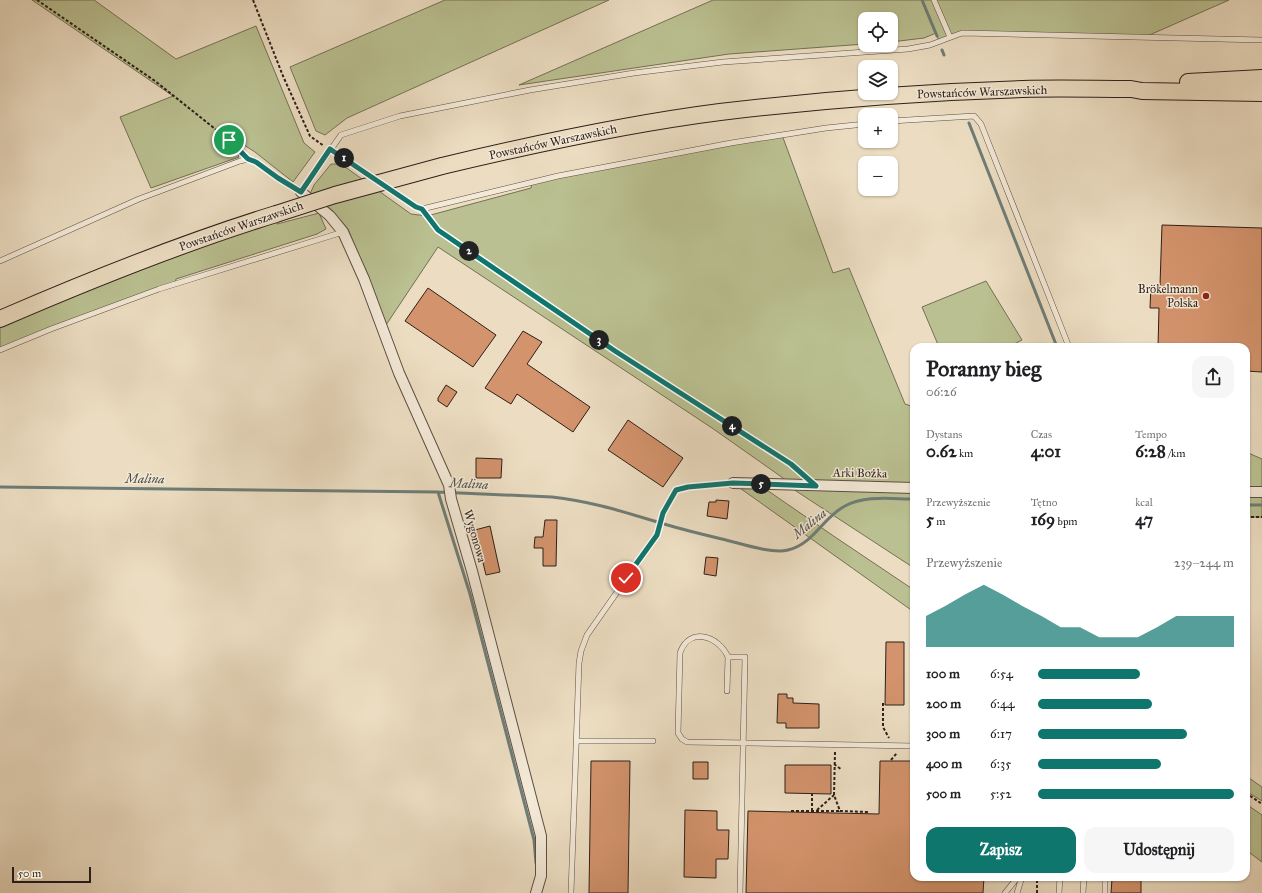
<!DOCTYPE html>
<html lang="pl">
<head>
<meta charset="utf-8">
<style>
  :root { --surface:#fff; --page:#f6f6f6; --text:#202124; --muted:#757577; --accent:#0f766e }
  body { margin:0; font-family:"IM FELL Great Primer",serif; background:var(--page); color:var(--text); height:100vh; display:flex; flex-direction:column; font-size:15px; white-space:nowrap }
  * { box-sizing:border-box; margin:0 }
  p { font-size:13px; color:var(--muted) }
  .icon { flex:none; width:22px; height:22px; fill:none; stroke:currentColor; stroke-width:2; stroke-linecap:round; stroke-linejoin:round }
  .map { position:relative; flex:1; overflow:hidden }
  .drawer { position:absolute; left:910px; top:343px; width:340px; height:538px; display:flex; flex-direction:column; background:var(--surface); border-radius:12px; box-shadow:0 1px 3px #0004 }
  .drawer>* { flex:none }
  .fabs { position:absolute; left:858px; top:12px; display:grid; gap:8px }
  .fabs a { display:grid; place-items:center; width:40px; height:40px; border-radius:8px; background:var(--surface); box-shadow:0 1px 3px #0004; font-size:20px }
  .scale { position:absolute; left:12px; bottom:10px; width:79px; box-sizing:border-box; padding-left:4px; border:2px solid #2d1f19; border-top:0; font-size:11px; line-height:14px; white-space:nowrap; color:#2d1f19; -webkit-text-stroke:3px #f3e9d7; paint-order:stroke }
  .pin { position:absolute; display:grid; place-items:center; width:34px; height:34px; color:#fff; margin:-17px; border:2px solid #fff; border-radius:50%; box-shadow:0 1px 4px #0007 }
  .km { position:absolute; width:20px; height:20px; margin:-10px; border-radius:50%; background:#222; color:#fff; font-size:11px; line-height:20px; text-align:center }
  .round { display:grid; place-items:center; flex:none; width:42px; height:42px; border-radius:12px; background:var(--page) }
  .head { display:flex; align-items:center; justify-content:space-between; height:68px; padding:0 16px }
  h1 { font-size:22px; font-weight:800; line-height:30px }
  .figures { display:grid; grid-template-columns:repeat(3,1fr); gap:6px; height:68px; padding:4px 16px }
  .figures div { display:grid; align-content:center }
  .figures b { font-size:17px; font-weight:800 }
  .figures small { font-size:11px; font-weight:400 }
  .figures p { font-size:11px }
  .chart { height:112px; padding:8px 16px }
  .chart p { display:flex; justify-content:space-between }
  .chart svg { width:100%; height:72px; margin-top:4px; fill:var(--accent); opacity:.7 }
  .cta { display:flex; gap:8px; margin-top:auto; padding:8px 16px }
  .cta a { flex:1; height:46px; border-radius:12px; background:var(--accent); color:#fff; font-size:16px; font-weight:800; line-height:46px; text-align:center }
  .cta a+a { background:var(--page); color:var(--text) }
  ul { padding:0 16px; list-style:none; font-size:13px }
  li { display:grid; grid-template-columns:64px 48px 1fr; align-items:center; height:30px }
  li i { height:10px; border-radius:5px; background:var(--accent) }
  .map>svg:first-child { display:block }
  .green { fill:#bac091; stroke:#747055 }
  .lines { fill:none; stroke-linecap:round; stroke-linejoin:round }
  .stream { stroke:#6e7d77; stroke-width:3 }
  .building { fill:#d3936c; stroke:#2d1f19 }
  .lane-casing { stroke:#5d4e43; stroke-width:6 }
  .street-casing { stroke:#5d4e43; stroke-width:12 }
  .primary-casing { stroke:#2d1f19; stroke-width:18 }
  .path { stroke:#2d1f19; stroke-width:2; stroke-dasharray:3 2; stroke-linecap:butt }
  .lane { stroke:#f3e9d7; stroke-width:5 }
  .street { stroke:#f3e9d7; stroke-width:10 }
  .primary { stroke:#ecddc2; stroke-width:16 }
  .primary-bridge-casing { stroke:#2d1f19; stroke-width:18; stroke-linecap:butt }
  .primary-bridge { stroke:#ecddc2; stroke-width:16 }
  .route-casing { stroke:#fff; stroke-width:8 }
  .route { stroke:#0f766e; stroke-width:5 }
  .poi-dot { fill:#8f2418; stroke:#f3e9d7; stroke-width:1.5 }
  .labels { text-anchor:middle; stroke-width:3; stroke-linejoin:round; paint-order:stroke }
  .street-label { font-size:12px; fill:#2d1f19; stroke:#f3e9d7 }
  .poi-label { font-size:12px; fill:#2d1f19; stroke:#f3e9d7; text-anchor:end }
  .water-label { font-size:13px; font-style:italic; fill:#4d4e48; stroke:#f3e9d7 }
</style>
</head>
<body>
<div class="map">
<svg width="1262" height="893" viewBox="0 0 1262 893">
  <rect width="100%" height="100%" fill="#ecddc2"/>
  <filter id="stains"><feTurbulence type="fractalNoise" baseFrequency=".005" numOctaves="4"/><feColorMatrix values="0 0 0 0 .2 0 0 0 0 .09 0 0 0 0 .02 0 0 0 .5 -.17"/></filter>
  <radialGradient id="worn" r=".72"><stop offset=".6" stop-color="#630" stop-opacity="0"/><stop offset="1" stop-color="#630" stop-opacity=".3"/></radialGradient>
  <path class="green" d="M 32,0 L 94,0 L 176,59 L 256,26 L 304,143 L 315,152 L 293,182 L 255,152 L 244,145 L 237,151 L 239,157 L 151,188 L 120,117 L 173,96 Z
    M 445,0 L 609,0 L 347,118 L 325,135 L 316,131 L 290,67 Z
    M 713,0 L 1229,0 L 1145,37 L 962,33 L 939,41 L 936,33 L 924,38 L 891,42 L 891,19 L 865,19 L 865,44 L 729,54 L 519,85 Z
    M 782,135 L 833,273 L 849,268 L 905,404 L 914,407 L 914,568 L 793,489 L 783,478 L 712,428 L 438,247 L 386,325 L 348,229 L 332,210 L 310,194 L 314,185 L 331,164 L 341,164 L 411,214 L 427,216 L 531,188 L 532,183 Z
    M 319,213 L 326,229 L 317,234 L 176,279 L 175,284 L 0,350 L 0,319 L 276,214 L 277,224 Z
    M 986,281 L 1022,340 L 1008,347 L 939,347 L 922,307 Z
    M 1246,452 L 1262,459 L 1262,517 L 1246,517 Z
    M 737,486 L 764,488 L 835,537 L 914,590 L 914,612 Z
    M 1246,776 L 1262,787 L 1262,801 L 1246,791 Z
    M 1246,804 L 1262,815 L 1262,862 L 1246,850 Z"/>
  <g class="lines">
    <path class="stream" d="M 922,0 L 937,36
      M 942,50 L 944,55
      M 969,123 L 1057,347
      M 0,487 L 438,492 L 552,497 C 591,501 627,513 664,524 C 684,530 705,535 726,540 C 742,544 772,554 788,550 C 814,544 823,517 845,506 C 865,495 892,499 914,499
      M 438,492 L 470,594 L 534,840 L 536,863
      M 1246,505 L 1262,505"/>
  </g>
  <path class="building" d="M 1162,225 L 1262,228 L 1262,372 L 1246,371 L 1246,347 L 1158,347 L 1159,308 L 1150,308 L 1151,285 L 1160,285 Z
    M 428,288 L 496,335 L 473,367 L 405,321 Z
    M 523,331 L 542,342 L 527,364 L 590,407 L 573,432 L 517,394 L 511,404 L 485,388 Z
    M 446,385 L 457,392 L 447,407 L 438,401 L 438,398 Z
    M 628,420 L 683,458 L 663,487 L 608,450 Z
    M 476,458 L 502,459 L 501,478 L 476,478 Z
    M 716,500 L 729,501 L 727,519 L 707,516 L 709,502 L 716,502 Z
    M 545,520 L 557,520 L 556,566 L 543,566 L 543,548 L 534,548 L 535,537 L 543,537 Z
    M 490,526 L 500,572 L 486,575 L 475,530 Z
    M 706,557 L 718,558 L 716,576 L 704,574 Z
    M 886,642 L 904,642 L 904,705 L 885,705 Z
    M 778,694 L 787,694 L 787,698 L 793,698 L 793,703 L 819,704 L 819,728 L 786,728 L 786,723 L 777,723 Z
    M 591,761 L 630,761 L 628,893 L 589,893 Z
    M 880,761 L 914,761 L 914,877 L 984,877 L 983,893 L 746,893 L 748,811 L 879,814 Z
    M 693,762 L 708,762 L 708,779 L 693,779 Z
    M 785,765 L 831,765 L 831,794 L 785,793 Z
    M 685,810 L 717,811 L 717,830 L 729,830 L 728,859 L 716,859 L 716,878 L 684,877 Z
    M 1112,879 L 1141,879 L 1141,893 L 1111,893 Z"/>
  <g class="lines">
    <defs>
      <path id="lane" d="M 934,0 L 950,37
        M 891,121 L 974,116 L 981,124 L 1069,347
        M 330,149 L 376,180
        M 384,186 L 416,207 L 422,209 L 558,176 L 731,143 L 826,128 L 865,124
        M 0,261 L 139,199 L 240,161 L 248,159 L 256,161 L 278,178 L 301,192 L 341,135 L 400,116 L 530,90 L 634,73 L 723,62 L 908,49 L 930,45 L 962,33 L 1262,40
        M 0,350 L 51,329 L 159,289 L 343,232
        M 728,657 L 745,657 L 740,893
        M 727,691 L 728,657 C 719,636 689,626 680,653 L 678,733 L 682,739 L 687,742 L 914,746
        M 577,741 L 653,741
        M 571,893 L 579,663 L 581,651 L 587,635 L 657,535 L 663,513 L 676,490 L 688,487 L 733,483
        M 1005,893 L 1018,877
        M 1017,893 L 1022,877
        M 1059,893 L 1060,877 L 1084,877 L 1083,893
        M 1105,893 L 1105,877"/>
      <path id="street" d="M 301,192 L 330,216 L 343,232 L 364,279 L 399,373 L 449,485 L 451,499 L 472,571 L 541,836 L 541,876 L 536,893
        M 733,483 L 914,488
        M 1246,492 L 1262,492"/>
      <path id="primary" d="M 1188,82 L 1262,78
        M 442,166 C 534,144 626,124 720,112 C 821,100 922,92 1023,89 C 1059,88 1095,89 1131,89 L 1142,91 L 1262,93
        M 0,319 C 90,280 182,243 276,214"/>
    </defs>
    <use href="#lane" class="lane-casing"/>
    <use href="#street" class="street-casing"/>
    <use href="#primary" class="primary-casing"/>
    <path class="path" d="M 37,0 L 155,81 L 229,140 L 242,153
      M 253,0 L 283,76 L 310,136 L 324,146
      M 427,215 L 439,230 L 476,257 L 615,351 L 791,464 L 803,475
      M 1246,517 L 1262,517
      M 883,703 L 883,727 L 889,738
      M 835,752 L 834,795 L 840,811 L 868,812
      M 891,760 L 897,753
      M 834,764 L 842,770
      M 1246,793 L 1262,804
      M 817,810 L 834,795
      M 791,811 L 840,811
      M 812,811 L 812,794
      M 1037,893 L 1037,877"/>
    <use href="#lane" class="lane"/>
    <use href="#street" class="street"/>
    <use href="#primary" class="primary"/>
    <defs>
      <path id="primary-bridge" d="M 276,214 L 335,195 L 442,166"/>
    </defs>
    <use href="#primary-bridge" class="primary-bridge-casing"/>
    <use href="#primary-bridge" class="primary-bridge"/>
  </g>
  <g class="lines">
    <defs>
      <path id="route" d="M 229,140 L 248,159 L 256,162 L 278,178 L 301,192 L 330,149 L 416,207 L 422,209 L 438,230 L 476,256 L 615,351 L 791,464 L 816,486 L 733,483 L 688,487 L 676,490 L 663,513 L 657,535 L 626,578"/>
    </defs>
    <use href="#route" class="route-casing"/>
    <use href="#route" class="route"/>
  </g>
  <circle class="poi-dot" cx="1206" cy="296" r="4"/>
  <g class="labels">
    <g class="street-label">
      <text transform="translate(982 92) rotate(-2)" y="4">Powstańców Warszawskich</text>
      <text transform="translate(553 142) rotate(-12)" y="4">Powstańców Warszawskich</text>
      <text transform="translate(241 226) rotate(-19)" y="4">Powstańców Warszawskich</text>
      <text transform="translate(860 473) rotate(1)" y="4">Arki Bożka</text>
      <text transform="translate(475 536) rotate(74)" y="4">Wygonowa</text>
    </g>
    <g class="poi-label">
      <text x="1198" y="293">Brökelmann<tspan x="1198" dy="14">Polska</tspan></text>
    </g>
    <g class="water-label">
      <text transform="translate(145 478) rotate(1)" y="5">Malina</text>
      <text transform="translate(469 483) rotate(3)" y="5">Malina</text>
      <text transform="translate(809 523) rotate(-39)" y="5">Malina</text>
    </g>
  </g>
  <rect width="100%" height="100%" filter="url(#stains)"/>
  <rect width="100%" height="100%" fill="url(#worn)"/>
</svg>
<div class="fabs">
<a><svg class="icon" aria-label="locate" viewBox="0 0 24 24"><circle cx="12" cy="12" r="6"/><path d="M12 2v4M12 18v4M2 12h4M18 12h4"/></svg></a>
<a><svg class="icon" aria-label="layers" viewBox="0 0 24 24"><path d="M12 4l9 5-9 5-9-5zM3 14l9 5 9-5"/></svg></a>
<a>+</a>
<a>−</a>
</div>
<div class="scale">50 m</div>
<div class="pin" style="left:229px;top:140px;background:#1e9e55"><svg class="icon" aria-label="arrive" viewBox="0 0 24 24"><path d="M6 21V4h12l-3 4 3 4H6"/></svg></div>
<div class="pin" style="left:626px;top:578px;background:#d93025"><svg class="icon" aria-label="check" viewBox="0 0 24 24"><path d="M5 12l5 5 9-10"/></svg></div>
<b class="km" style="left:344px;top:158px">1</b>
<b class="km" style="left:469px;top:251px">2</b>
<b class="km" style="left:599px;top:340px">3</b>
<b class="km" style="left:732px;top:426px">4</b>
<b class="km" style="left:761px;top:484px">5</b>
<section class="drawer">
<div class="head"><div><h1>Poranny bieg</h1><p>06:26</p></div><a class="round"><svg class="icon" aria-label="share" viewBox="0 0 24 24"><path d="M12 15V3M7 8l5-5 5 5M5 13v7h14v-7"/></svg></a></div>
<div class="figures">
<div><p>Dystans</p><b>0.62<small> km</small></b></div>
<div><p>Czas</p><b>4:01</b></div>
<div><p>Tempo</p><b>6:28<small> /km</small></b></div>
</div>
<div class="figures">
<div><p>Przewyższenie</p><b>5<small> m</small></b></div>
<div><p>Tętno</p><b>169<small> bpm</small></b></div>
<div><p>kcal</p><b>47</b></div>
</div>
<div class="chart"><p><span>Przewyższenie</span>239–244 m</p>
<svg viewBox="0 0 160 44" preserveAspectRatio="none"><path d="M0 44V25L10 19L20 12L30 6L40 12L50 19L60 25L70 32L80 32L90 38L100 38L110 38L120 32L130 25L140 25L150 25L160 25V44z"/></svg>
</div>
<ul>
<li><b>100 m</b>6:54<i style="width:52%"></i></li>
<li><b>200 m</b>6:44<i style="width:58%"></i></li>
<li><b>300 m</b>6:17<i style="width:76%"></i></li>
<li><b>400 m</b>6:35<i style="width:63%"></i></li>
<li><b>500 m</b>5:52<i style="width:100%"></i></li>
</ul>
<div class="cta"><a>Zapisz</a><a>Udostępnij</a></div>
</section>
</div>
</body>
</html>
